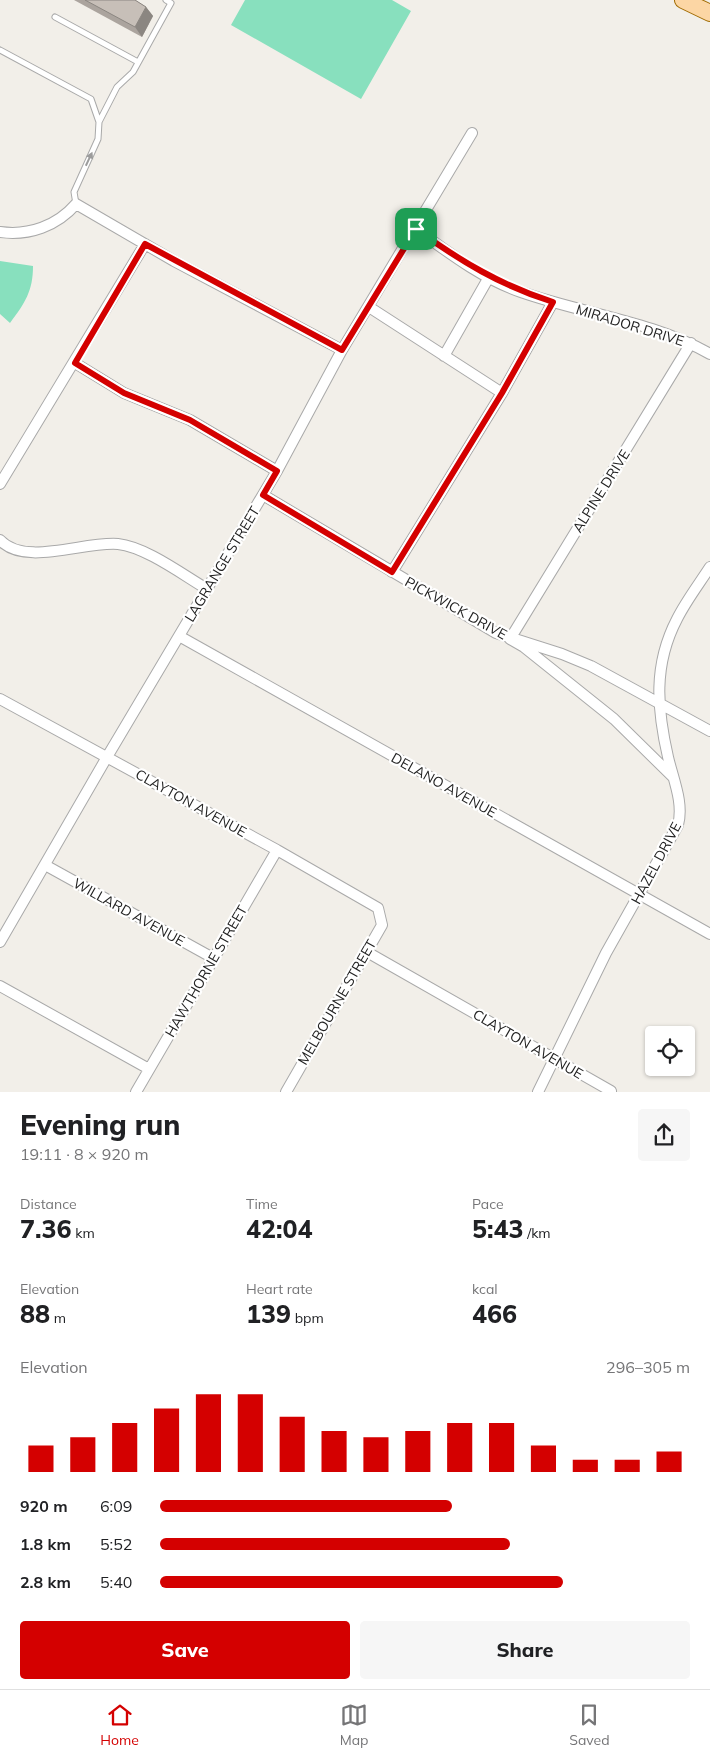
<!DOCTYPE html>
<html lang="en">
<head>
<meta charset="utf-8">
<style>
  :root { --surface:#fff; --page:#f6f6f6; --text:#202124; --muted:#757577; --line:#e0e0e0; --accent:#d40000 }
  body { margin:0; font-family:Mulish,sans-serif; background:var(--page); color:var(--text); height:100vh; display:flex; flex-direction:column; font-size:19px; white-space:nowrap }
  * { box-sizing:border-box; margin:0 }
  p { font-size:16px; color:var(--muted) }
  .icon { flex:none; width:28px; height:28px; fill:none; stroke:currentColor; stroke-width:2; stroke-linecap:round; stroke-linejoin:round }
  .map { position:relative; height:1092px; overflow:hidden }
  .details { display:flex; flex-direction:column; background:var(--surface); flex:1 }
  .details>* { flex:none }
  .tools { position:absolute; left:645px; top:1026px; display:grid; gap:10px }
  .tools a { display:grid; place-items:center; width:50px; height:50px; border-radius:5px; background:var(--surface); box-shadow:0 1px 4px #0004; font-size:25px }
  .pin { position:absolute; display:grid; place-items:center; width:42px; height:42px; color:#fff; margin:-21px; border-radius:10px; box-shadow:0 2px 8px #0006 }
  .round { display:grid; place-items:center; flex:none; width:52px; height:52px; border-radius:5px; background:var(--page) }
  .overview { display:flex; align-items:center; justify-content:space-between; height:85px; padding:0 20px }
  h1 { font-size:28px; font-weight:800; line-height:38px }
  .stats { display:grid; grid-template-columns:repeat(3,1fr); gap:8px; height:85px; padding:5px 20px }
  .stats div { display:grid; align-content:center }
  .stats b { font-size:25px; font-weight:800 }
  .stats small { font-size:14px; font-weight:400 }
  .stats p { font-size:14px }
  .chart { height:140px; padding:10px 20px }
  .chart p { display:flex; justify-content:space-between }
  .chart svg { width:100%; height:90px; margin-top:5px; stroke:var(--accent); stroke-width:6 }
  .primary-button { display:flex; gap:10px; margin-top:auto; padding:10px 20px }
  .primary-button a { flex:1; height:58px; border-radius:5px; background:var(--accent); color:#fff; font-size:20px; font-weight:800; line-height:58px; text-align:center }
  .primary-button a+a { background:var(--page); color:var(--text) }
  ul { padding:0 20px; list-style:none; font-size:16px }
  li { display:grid; grid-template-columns:80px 60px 1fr; align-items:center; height:38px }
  li i { height:12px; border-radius:6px; background:var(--accent) }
  .dock { display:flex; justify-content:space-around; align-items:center; height:70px; border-top:1px solid var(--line); background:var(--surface); font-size:14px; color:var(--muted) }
  .dock a { display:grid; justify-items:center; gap:2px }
  .dock .selected { color:var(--accent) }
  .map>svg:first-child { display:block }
  .pitch { fill:#88e0be }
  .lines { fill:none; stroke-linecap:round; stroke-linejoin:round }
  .service-casing { stroke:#a9a9a9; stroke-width:7 }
  .minor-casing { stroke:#a9a9a9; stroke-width:12 }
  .primary-casing { stroke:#a06b00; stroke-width:18 }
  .service { stroke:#fff; stroke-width:5 }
  .minor { stroke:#fff; stroke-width:10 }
  .primary { stroke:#fcd6a4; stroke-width:16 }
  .wall { fill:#aba49e }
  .shaded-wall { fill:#8b8681 }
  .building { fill:#c7bfb8; stroke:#8b8681 }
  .oneway { fill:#9c9c9c }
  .route-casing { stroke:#fff; stroke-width:10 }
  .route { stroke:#d40000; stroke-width:6 }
  .labels { text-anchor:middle; stroke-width:4.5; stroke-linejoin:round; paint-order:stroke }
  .street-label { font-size:14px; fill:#222; stroke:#fff }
</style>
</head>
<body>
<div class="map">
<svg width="710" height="1092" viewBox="0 0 710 1092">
  <rect width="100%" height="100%" fill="#f2efe9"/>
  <path class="pitch" d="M 245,0 L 392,0 L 411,11 L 361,99 L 231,25 Z
    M 0,261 L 33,266 C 33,291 25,303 10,323 L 0,314 Z"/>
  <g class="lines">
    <defs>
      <path id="service" d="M 55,17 L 138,62
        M 0,50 L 91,99 L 99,122 L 98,139 L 74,192 L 76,204
        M 99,122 L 117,87 L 133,72 L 171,3 L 166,0"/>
      <path id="minor" d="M 416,229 C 449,253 483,279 521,292 C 584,314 652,321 710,354
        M 0,232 C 29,236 57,226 76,204 L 174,261 L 342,350
        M 369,307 L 502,393
        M 444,356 L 489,277
        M 75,363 L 124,393 L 190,420 L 277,471
        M 0,484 L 145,244
        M 263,495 L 496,633 L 562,654 L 591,666 L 710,731
        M 0,540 C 25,567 84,541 118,544 C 146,547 183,575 207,589
        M 392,572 L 502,393 L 553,302
        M 179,636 L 710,934
        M 0,699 L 277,850 L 378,908 L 382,925 L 286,1092
        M 673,777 L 614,719 L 524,647 L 510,639 L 691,343
        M 45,865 L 213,958
        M 0,942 L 107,757 L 277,471 L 342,350 L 472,133
        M 367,952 L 611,1091
        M 0,986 L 149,1069
        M 136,1092 L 277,850
        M 538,1092 L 606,953 L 678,825 C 684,803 673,779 668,757 C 657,709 653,665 677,619 C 686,601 699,584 710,567"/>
      <path id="primary" d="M 683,0 L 710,13"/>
    </defs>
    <use href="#service" class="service-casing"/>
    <use href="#minor" class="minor-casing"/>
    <use href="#primary" class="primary-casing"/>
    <use href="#service" class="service"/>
    <use href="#minor" class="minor"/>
    <use href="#primary" class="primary"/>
  </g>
  <path class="wall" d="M 74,0 L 135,0 L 146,7 L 153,16 L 142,37 Z"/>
  <path class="shaded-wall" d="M 146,7 L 153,16 L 142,37 L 135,27 Z"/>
  <path class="building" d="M 85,0 L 135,0 L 146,7 L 135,27 Z"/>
  <defs><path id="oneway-solid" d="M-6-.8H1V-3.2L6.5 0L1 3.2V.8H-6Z" transform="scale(1.25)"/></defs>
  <use class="oneway" href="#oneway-solid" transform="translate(89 159) rotate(-65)"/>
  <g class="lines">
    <defs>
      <path id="route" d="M 416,229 C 460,261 502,286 553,302 L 502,393 L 392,572 L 263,495 L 277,471 L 190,420 L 124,393 L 75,363 L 145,244 L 342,350 Z"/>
    </defs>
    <use href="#route" class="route-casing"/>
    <use href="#route" class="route"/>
  </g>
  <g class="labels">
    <g class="street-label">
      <text transform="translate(630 325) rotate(17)" y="5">MIRADOR DRIVE</text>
      <text transform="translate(601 491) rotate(-58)" y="5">ALPINE DRIVE</text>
      <text transform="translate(222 564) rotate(-59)" y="5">LAGRANGE STREET</text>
      <text transform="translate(456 608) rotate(29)" y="5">PICKWICK DRIVE</text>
      <text transform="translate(444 785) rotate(29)" y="5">DELANO AVENUE</text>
      <text transform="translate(191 803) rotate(29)" y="5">CLAYTON AVENUE</text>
      <text transform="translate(656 863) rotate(-62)" y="5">HAZEL DRIVE</text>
      <text transform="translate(129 912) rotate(29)" y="5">WILLARD AVENUE</text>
      <text transform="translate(206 971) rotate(-60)" y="5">HAWTHORNE STREET</text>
      <text transform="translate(337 1002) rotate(-60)" y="5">MELBOURNE STREET</text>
      <text transform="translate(528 1044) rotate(30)" y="5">CLAYTON AVENUE</text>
    </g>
  </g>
</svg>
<div class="tools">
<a><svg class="icon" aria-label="locate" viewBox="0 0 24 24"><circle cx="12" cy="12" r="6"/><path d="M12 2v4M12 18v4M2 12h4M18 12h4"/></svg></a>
</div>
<div class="pin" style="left:416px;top:229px;background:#1e9e55"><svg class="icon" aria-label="arrive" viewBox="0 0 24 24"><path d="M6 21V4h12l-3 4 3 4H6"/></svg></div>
</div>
<section class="details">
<div class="overview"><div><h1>Evening run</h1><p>19:11 · 8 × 920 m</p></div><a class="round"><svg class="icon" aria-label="share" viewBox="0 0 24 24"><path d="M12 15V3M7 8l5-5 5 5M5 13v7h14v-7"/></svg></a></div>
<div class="stats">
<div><p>Distance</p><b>7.36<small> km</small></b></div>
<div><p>Time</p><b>42:04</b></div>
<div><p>Pace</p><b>5:43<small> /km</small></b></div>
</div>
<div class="stats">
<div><p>Elevation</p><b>88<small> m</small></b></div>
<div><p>Heart rate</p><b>139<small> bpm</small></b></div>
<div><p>kcal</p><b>466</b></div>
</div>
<div class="chart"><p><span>Elevation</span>296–305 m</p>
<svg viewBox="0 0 160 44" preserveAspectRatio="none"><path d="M5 44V31M15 44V27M25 44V20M35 44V13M45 44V6M55 44V6M65 44V17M75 44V24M85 44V27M95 44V24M105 44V20M115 44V20M125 44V31M135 44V38M145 44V38M155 44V34"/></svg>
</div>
<ul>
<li><b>920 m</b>6:09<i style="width:55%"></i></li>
<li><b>1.8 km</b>5:52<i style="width:66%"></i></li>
<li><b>2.8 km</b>5:40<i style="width:76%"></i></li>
</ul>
<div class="primary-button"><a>Save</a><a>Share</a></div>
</section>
<nav class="dock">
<a class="selected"><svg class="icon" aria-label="home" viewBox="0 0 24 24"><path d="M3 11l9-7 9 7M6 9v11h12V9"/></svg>Home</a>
<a><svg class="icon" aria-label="map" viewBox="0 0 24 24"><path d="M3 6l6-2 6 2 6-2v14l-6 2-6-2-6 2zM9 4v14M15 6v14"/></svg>Map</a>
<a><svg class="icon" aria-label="saved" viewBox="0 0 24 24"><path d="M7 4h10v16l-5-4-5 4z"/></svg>Saved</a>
</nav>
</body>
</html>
